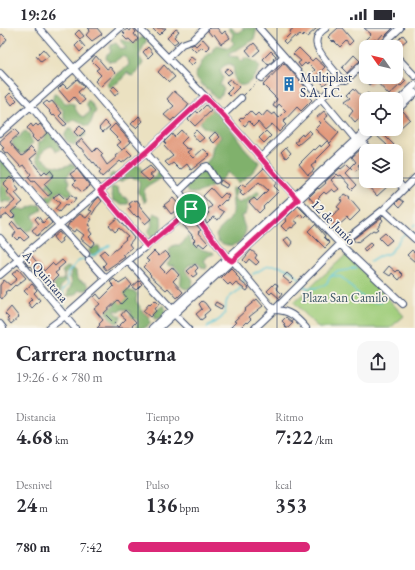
<!DOCTYPE html>
<html lang="es">
<head>
<meta charset="utf-8">
<style>
  :root { --surface:#fff; --page:#f7f7f7; --text:#2b2b33; --muted:#7c7c81; --accent:#db2777 }
  body { margin:0; font-family:"EB Garamond",serif; background:var(--page); color:var(--text); height:100vh; display:flex; flex-direction:column; font-size:15px; white-space:nowrap }
  * { box-sizing:border-box; margin:0 }
  p { font-size:13px; color:var(--muted) }
  .icon { flex:none; width:22px; height:22px; fill:none; stroke:currentColor; stroke-width:2; stroke-linecap:round; stroke-linejoin:round }
  .map { position:relative; height:300px; overflow:hidden }
  .side { display:flex; flex-direction:column; background:var(--surface); flex:1 }
  .side>* { flex:none }
  .needle { width:26px; rotate:304deg }
  .buttons { position:absolute; left:359px; top:12px; display:grid; gap:8px }
  .buttons a { display:grid; place-items:center; width:44px; height:44px; border-radius:8px; background:var(--surface); box-shadow:0 2px 10px #0003; font-size:20px }
  .pin { position:absolute; display:grid; place-items:center; width:34px; height:34px; color:#fff; margin:-17px; border:2px solid #fff; border-radius:50%; box-shadow:0 1px 4px #0007 }
  .round { display:grid; place-items:center; flex:none; width:42px; height:42px; border-radius:12px; background:var(--page) }
  .overview { display:flex; align-items:center; justify-content:space-between; height:68px; padding:0 16px }
  h1 { font-size:22px; font-weight:700; line-height:30px }
  .figures { display:grid; grid-template-columns:repeat(3,1fr); gap:6px; height:68px; padding:4px 16px }
  .figures div { display:grid; align-content:center }
  .figures b { font-size:20px; font-weight:700 }
  .figures small { font-size:11px; font-weight:400 }
  .figures p { font-size:11px }
  ul { padding:0 16px; list-style:none; font-size:13px }
  li { display:grid; grid-template-columns:64px 48px 1fr; align-items:center; height:30px }
  li i { height:10px; border-radius:5px; background:var(--accent) }
  .status { display:flex; justify-content:space-between; align-items:center; height:28px; padding:0 20px; background:var(--surface); direction:ltr }
  .status svg { height:11px; fill:currentColor }
  .map>svg:first-child { display:block }
  .green { fill:#a0ce7c; stroke:#5e7e6d }
  .forest { fill:#80b16c; stroke:#4e7065 }
  .lines { fill:none; stroke-linecap:round; stroke-linejoin:round }
  .stream { stroke:#5ec8d9; stroke-width:1.5 }
  .building { fill:#e2997b }
  .minor-casing { stroke:#3a4a6d; stroke-width:8 }
  .path { stroke:#3a4a6d; stroke-width:1; stroke-dasharray:3 3; stroke-linecap:butt }
  .minor { stroke:#fff; stroke-width:6 }
  .route-casing { stroke:#fff; stroke-width:8 }
  .route { stroke:#db2777; stroke-width:5 }
  .grid { fill:none; stroke:#1b2f5e; stroke-width:1; stroke-opacity:0.55 }
  .labels { text-anchor:middle; stroke-width:3.5; stroke-linejoin:round; paint-order:stroke }
  .poi-label { font-size:13px; fill:#1b2f5e; stroke:#f7f3e8; text-anchor:start }
  .street-label { font-size:13px; fill:#1b2f5e; stroke:#f7f3e8 }
  .park-label { font-size:13px; fill:#3c5766; stroke:#f7f3e8 }
</style>
</head>
<body>
<div class="status"><b>19:26</b><svg viewBox="0 0 49 12"><path d="M0 12V9h3v3zM5 12V6h3v6zM10 12V3h3v9zM15 12V0h3v12zM26 1h20v11H26zM47 4h2v5h-2z"/></svg></div>
<div class="map">
<svg width="415" height="300" viewBox="0 0 415 300">
  <rect width="100%" height="100%" fill="#f7f3e8"/>
  <filter id="ink" filterUnits="userSpaceOnUse"><feTurbulence type="fractalNoise" baseFrequency=".025" numOctaves="2"/><feDisplacementMap in="SourceGraphic" scale="8" xChannelSelector="R" yChannelSelector="G"/><feConvolveMatrix kernelMatrix="1 2 1 2 8 2 1 2 1" color-interpolation-filters="sRGB"/></filter>
  <filter id="wash" filterUnits="userSpaceOnUse"><feTurbulence type="fractalNoise" baseFrequency=".012" numOctaves="4" result="noise"/><feDisplacementMap in="SourceGraphic" scale="16" xChannelSelector="R" yChannelSelector="G"/><feGaussianBlur stdDeviation="0.9" result="paint"/><feColorMatrix in="noise" values="0 0 0 0 0 0 0 0 0 0 0 0 0 0 0 0 0 1.4 0 .05"/><feComposite in="paint" operator="in"/></filter>
  <g filter="url(#wash)">
    <rect width="100%" height="100%" fill="#ebe1c1"/>
    <path class="green" d="M 347,226 L 404,288 L 390,300 L 318,300 L 294,274 Z"/>
    <path class="forest" d="M 228,0 L 232,0 L 235,4 C 240,5 241,4 243,0 L 257,0 L 254,12 C 245,16 238,22 229,26 L 229,28 L 238,29 L 243,34 L 244,30 C 250,30 257,34 260,39 C 256,47 247,62 237,56 C 236,55 234,52 234,51 C 232,44 236,42 231,36 C 226,36 223,38 220,42 L 223,50 L 220,57 L 224,60 L 222,66 L 217,70 L 213,68 L 210,62 L 205,60 L 196,49 L 196,45 C 201,37 203,28 212,24 L 214,19 L 218,17 L 229,20 L 234,15 L 231,12 L 233,6 Z
      M 144,9 L 147,11 L 139,28 L 143,35 L 137,45 L 133,48 L 130,47 L 127,44 L 123,51 L 109,60 L 107,56 L 112,50 L 129,37 L 128,32 L 126,30 L 122,28 C 117,32 114,35 108,33 L 106,30 L 107,26 L 111,24 L 110,21 L 111,17 L 116,15 L 121,21 L 126,21 C 124,16 121,15 120,11 C 124,12 129,15 134,14 C 137,13 140,10 144,9 Z
      M 54,66 L 58,67 L 65,75 C 80,75 72,78 78,85 C 79,87 83,88 84,89 L 90,84 L 90,82 L 87,79 L 87,75 L 88,73 L 92,76 L 96,83 C 92,88 93,92 89,98 C 82,98 79,91 74,92 C 72,93 71,94 69,95 C 63,91 64,88 63,82 L 52,73 Z
      M 211,81 C 225,90 234,105 243,118 C 248,124 253,129 259,134 C 255,144 247,149 238,155 L 228,144 C 222,154 199,169 187,164 L 186,160 L 211,129 L 213,118 L 221,109 C 216,99 208,104 201,97 C 200,91 205,83 211,81 Z
      M 69,101 L 73,101 L 75,108 L 77,109 L 85,105 L 86,106 L 85,108 L 78,111 L 75,117 C 65,115 61,108 69,101 Z
      M 25,103 L 27,104 L 29,106 L 30,109 L 33,115 L 29,118 L 29,121 L 27,125 L 21,126 L 14,119 L 12,114 L 15,110 L 21,108 L 21,106 Z
      M 48,103 C 53,109 61,114 60,122 L 56,123 L 53,119 L 51,118 C 46,120 41,123 41,129 L 51,137 L 62,139 L 72,136 L 75,137 L 75,139 L 67,148 L 67,150 L 70,154 L 68,158 L 72,163 L 72,165 L 71,166 L 67,167 L 62,163 C 55,164 55,171 50,174 L 47,171 L 46,169 L 52,167 L 53,165 L 51,164 L 50,160 L 46,158 L 47,156 L 55,145 C 48,139 36,139 37,127 C 37,122 40,121 38,114 L 42,113 Z
      M 0,127 L 13,146 L 14,152 L 8,160 L 8,168 L 12,170 L 14,167 L 16,171 L 10,174 L 6,173 L 2,175 L 0,172 Z
      M 135,137 L 141,138 C 143,142 141,145 143,149 L 155,150 L 156,148 L 156,145 L 158,143 L 163,147 C 158,155 149,156 145,161 C 141,168 149,168 145,175 L 142,169 L 138,165 C 137,160 142,155 137,151 L 129,149 C 123,154 117,155 110,150 L 109,148 L 112,145 L 116,147 Z
      M 112,159 L 118,160 L 119,166 L 126,170 L 129,174 L 128,176 L 120,176 L 113,172 L 111,161 Z
      M 232,160 L 234,160 L 237,163 L 235,167 L 234,171 L 238,175 C 243,174 254,167 258,163 L 259,164 C 259,171 252,171 248,175 L 245,187 L 241,188 L 246,203 C 241,216 232,222 218,213 L 216,207 C 220,199 229,195 232,187 C 235,179 231,168 232,160 Z
      M 35,177 L 40,177 L 42,180 L 42,182 L 33,187 L 33,189 L 36,194 C 35,199 31,203 26,203 L 17,195 L 16,193 L 17,187 L 7,182 L 7,180 L 21,181 L 25,182 Z
      M 154,185 L 161,188 C 162,199 162,202 154,209 L 150,208 L 148,204 L 152,197 L 151,193 Z
      M 188,208 C 189,210 190,213 191,215 C 194,220 207,223 213,224 L 214,226 L 208,228 L 204,233 L 207,238 L 206,241 L 202,240 L 198,235 L 193,235 L 188,238 L 185,242 C 188,246 192,249 193,253 L 191,259 L 187,261 C 177,259 182,255 181,248 C 181,244 176,240 173,237 L 169,238 L 167,236 L 171,230 L 169,222 L 171,219 L 175,217 L 179,217 L 182,216 L 187,209 Z
      M 97,218 L 99,218 L 100,221 L 96,227 L 94,228 L 90,226 L 89,223 L 90,221 Z
      M 67,239 L 70,240 L 64,247 C 66,256 65,253 60,260 L 61,262 L 59,266 L 57,266 L 54,263 L 54,257 L 57,253 L 62,252 L 64,251 L 64,247 L 62,243 Z
      M 72,241 L 74,241 L 76,243 L 76,247 L 79,252 L 87,255 L 89,258 L 88,262 L 79,262 L 75,267 L 69,268 L 67,267 C 68,263 70,261 71,258 C 73,251 68,249 72,241 Z
      M 127,262 L 131,263 L 137,265 L 137,267 L 136,273 C 141,279 141,285 149,288 L 150,295 L 145,300 L 135,300 L 138,295 L 138,293 L 131,288 L 131,284 L 127,282 L 123,281 L 119,283 L 115,282 L 115,284 L 121,289 L 118,295 C 112,295 110,289 107,285 L 109,281 L 113,279 L 115,276 L 115,274 Z
      M 164,277 L 166,284 L 161,290 L 155,291 C 153,283 158,281 164,277 Z"/>
    <g class="lines">
      <path class="stream" d="M 413,198 L 415,196
        M 370,234 L 380,228 L 387,226 L 391,224 L 401,209 L 405,206
        M 253,246 C 259,243 264,239 270,238 C 281,236 294,243 300,252
        M 330,249 C 337,241 339,244 347,242 C 351,241 353,239 357,240
        M 327,255 L 330,249 C 340,245 345,252 351,259 C 356,264 363,270 369,273 C 372,274 377,274 381,274
        M 303,258 C 311,262 321,260 328,254
        M 64,278 L 63,262 L 68,257 L 67,251 L 68,245 L 77,234 L 94,227 L 110,217
        M 207,300 C 211,295 218,294 222,289 C 228,282 224,279 227,272 C 230,267 235,266 239,262 C 241,259 242,254 245,251"/>
    </g>
    <g id="blocks">
      <path class="building" d="M 88,0 L 97,0 L 102,6 L 92,13 L 86,7 L 90,2 Z
        M 131,0 L 133,0 L 136,4 L 134,6 L 138,11 L 134,16 L 129,11 L 127,12 L 123,8 L 125,6 L 123,4 L 127,1 L 129,3 Z
        M 152,0 L 166,0 L 159,7 Z
        M 209,0 L 217,0 L 222,6 L 225,3 L 230,10 L 221,16 L 214,6 L 212,8 L 208,3 Z
        M 294,0 L 317,0 L 307,9 L 304,7 L 302,9 L 300,7 L 296,10 L 295,8 L 286,16 L 283,13 L 291,5 L 290,3 Z
        M 338,0 L 342,0 L 353,13 L 349,17 L 346,13 L 340,19 L 334,13 L 333,14 L 328,9 Z
        M 364,0 L 393,0 L 385,8 L 383,6 L 377,13 L 375,11 L 369,17 L 365,12 L 371,6 Z
        M 176,1 L 179,3 L 174,9 L 178,13 L 174,16 L 167,10 Z
        M 79,2 L 84,8 L 80,11 L 75,6 Z
        M 2,6 L 7,11 L 0,20 L 0,8 Z
        M 403,7 L 407,12 L 402,16 L 398,12 Z
        M 203,11 L 210,19 L 206,23 L 202,19 L 196,24 L 190,18 L 194,16 L 196,18 Z
        M 80,13 L 85,19 L 80,24 L 75,18 Z
        M 254,15 L 260,22 L 252,29 L 246,22 Z
        M 148,19 L 153,25 L 148,30 L 143,24 Z
        M 299,20 L 312,33 L 315,30 L 325,39 L 318,46 L 323,51 L 326,49 L 329,52 L 324,57 L 317,50 L 315,52 L 309,47 L 315,42 L 308,35 L 307,37 L 305,35 L 301,39 L 298,35 L 301,33 L 293,26 Z
        M 43,21 L 49,28 L 41,34 L 36,28 Z
        M 271,23 L 276,28 L 273,31 L 274,32 L 268,37 L 263,31 Z
        M 354,27 L 360,33 L 354,38 L 354,37 L 347,45 L 342,40 Z
        M 96,28 L 107,41 L 110,39 L 115,45 L 100,59 L 95,53 L 101,47 L 96,42 L 99,40 L 92,33 Z
        M 191,29 L 196,33 L 191,38 L 187,33 Z
        M 284,35 L 307,61 L 304,64 L 312,72 L 301,83 L 297,79 L 283,94 L 286,97 L 279,104 L 272,96 L 265,102 L 258,94 L 254,98 L 249,93 L 245,98 L 239,92 L 242,89 L 243,90 L 250,83 L 255,88 L 258,85 L 262,89 L 267,83 L 272,87 L 275,85 L 279,90 L 286,83 L 279,76 L 276,80 L 273,78 L 277,71 L 263,57 Z
        M 164,37 L 175,49 L 169,54 L 164,49 L 164,50 L 158,44 Z
        M 228,40 L 232,44 L 228,47 L 224,43 Z
        M 363,42 L 366,46 L 366,49 L 381,49 L 385,54 L 390,49 L 396,49 L 396,42 L 406,53 L 401,58 L 400,57 L 389,67 L 375,52 L 369,57 L 359,46 Z
        M 77,51 L 84,59 L 78,64 L 85,72 L 80,76 L 74,69 L 69,74 L 58,61 L 63,56 L 67,60 Z
        M 230,51 L 239,59 L 230,68 L 227,65 L 232,60 L 226,54 Z
        M 114,58 L 119,63 L 115,68 L 110,62 Z
        M 354,60 L 362,69 L 368,65 L 373,71 L 366,71 L 366,84 L 355,94 L 349,87 L 353,82 L 345,73 L 351,69 L 348,66 Z
        M 174,63 L 189,76 L 186,81 L 175,91 L 174,90 L 171,93 L 164,87 L 174,78 L 167,71 Z
        M 10,65 L 17,72 L 12,77 L 6,69 Z
        M 47,73 L 49,75 L 52,73 L 62,85 L 59,88 L 67,96 L 64,98 L 54,87 L 53,88 L 49,84 L 50,83 L 43,76 Z
        M 206,77 L 211,83 L 195,98 L 188,91 L 196,83 L 198,85 Z
        M 324,83 L 328,88 L 324,91 L 339,105 L 330,115 L 315,101 L 321,95 L 316,90 Z
        M 403,83 L 410,91 L 400,100 L 396,95 L 396,87 L 399,87 Z
        M 139,88 L 143,93 L 136,100 L 131,96 Z
        M 105,93 L 110,98 L 103,104 L 99,100 Z
        M 31,96 L 33,99 L 36,96 L 38,98 L 40,96 L 47,105 L 37,114 L 32,109 L 33,108 L 27,100 Z
        M 115,96 L 131,114 L 122,122 L 117,117 L 121,114 L 109,102 Z
        M 80,98 L 85,103 L 79,109 L 74,104 Z
        M 14,101 L 19,106 L 10,114 L 14,119 L 22,128 L 28,123 L 28,122 L 31,119 L 37,125 L 30,131 L 42,146 L 45,143 L 47,145 L 50,142 L 54,147 L 44,156 L 52,165 L 48,168 L 34,153 L 32,154 L 28,149 L 31,146 L 24,137 L 21,139 L 8,125 L 6,126 L 2,121 L 4,120 L 0,116 L 0,113 Z
        M 181,102 L 187,109 L 181,115 L 186,120 L 191,121 L 187,124 L 193,130 L 203,121 L 205,122 L 210,127 L 191,142 L 187,136 L 180,142 L 173,135 L 169,138 L 165,134 L 173,128 L 164,118 L 166,116 L 164,114 L 172,106 L 174,109 Z
        M 196,102 L 204,110 L 199,114 L 192,106 Z
        M 309,102 L 312,105 L 298,117 L 295,114 L 298,112 L 297,111 L 302,106 L 303,108 Z
        M 266,103 L 271,108 L 264,115 L 259,110 Z
        M 380,103 L 394,117 L 388,123 L 383,120 L 387,117 L 376,107 Z
        M 215,104 L 220,109 L 214,115 L 209,110 Z
        M 82,111 L 93,124 L 97,120 L 103,126 L 101,128 L 107,137 L 117,129 L 115,128 L 125,120 L 132,127 L 122,135 L 120,133 L 102,149 L 99,145 L 101,143 L 94,134 L 93,135 L 81,120 L 80,120 L 76,116 Z
        M 327,113 L 331,117 L 315,133 L 316,134 L 311,138 L 314,142 L 308,147 L 299,136 L 314,121 L 315,122 L 320,117 L 321,119 Z
        M 286,119 L 291,125 L 286,130 L 281,124 Z
        M 362,120 L 366,125 L 366,130 L 358,137 L 360,140 L 355,143 L 351,139 L 356,134 L 352,129 Z
        M 347,136 L 351,140 L 346,145 L 357,157 L 352,162 L 349,159 L 350,157 L 341,147 L 339,148 L 337,146 L 331,152 L 339,161 L 335,164 L 332,161 L 326,166 L 324,164 L 318,170 L 320,172 L 315,176 L 309,169 L 318,160 L 319,161 L 326,155 L 325,154 L 340,140 L 341,141 Z
        M 150,138 L 155,143 L 150,147 L 153,149 L 149,153 L 140,145 Z
        M 264,140 L 277,154 L 274,158 L 279,163 L 263,179 L 264,180 L 259,185 L 249,174 L 254,170 L 257,173 L 268,162 L 259,154 L 243,168 L 240,165 L 242,163 L 238,160 L 242,156 L 245,158 Z
        M 77,141 L 90,158 L 82,164 L 73,156 L 76,153 L 70,146 Z
        M 10,149 L 12,151 L 13,150 L 16,153 L 15,154 L 16,156 L 15,157 L 19,162 L 15,165 L 23,174 L 11,184 L 15,188 L 12,191 L 7,186 L 0,191 L 0,183 L 4,180 L 5,182 L 15,173 L 7,164 L 9,162 L 3,156 Z
        M 221,152 L 228,157 L 226,160 L 219,156 Z
        M 371,153 L 383,153 L 388,158 L 377,168 L 367,157 Z
        M 211,160 L 220,170 L 225,165 L 229,168 L 226,173 L 225,172 L 217,180 L 224,184 L 218,192 L 213,189 L 207,195 L 203,190 L 209,185 L 206,183 L 212,178 L 203,168 Z
        M 59,165 L 66,172 L 70,167 L 76,171 L 73,175 L 71,174 L 67,178 L 65,177 L 59,184 L 55,181 L 60,175 L 53,170 L 56,167 L 57,167 Z
        M 345,166 L 350,169 L 349,170 L 360,183 L 350,193 L 347,190 L 337,199 L 329,190 L 340,181 L 337,179 L 342,173 L 340,172 Z
        M 99,169 L 102,173 L 96,180 L 90,190 L 92,191 L 88,197 L 91,199 L 89,202 L 92,206 L 89,209 L 95,214 L 91,219 L 81,211 L 84,207 L 76,201 L 74,204 L 67,199 L 70,194 L 71,195 L 74,191 L 80,186 L 86,190 L 92,183 L 89,182 L 95,173 Z
        M 173,170 L 181,179 L 171,186 L 164,177 Z
        M 400,171 L 404,174 L 400,179 L 396,175 Z
        M 134,172 L 135,173 L 137,172 L 140,176 L 139,177 L 151,191 L 145,196 L 138,188 L 137,189 L 134,186 L 133,187 L 128,181 L 131,179 L 129,176 Z
        M 298,178 L 307,187 L 304,190 L 301,186 L 294,192 L 298,195 L 292,200 L 291,199 L 286,203 L 281,198 L 286,193 L 285,192 L 286,190 Z
        M 38,188 L 43,195 L 48,190 L 52,195 L 37,208 L 32,202 L 39,196 L 35,191 Z
        M 382,189 L 381,190 L 383,192 L 377,200 L 378,201 L 375,203 L 373,202 L 358,214 L 357,213 L 356,215 L 353,211 Z
        M 117,190 L 134,210 L 129,216 L 132,220 L 123,227 L 125,229 L 106,242 L 103,238 L 106,235 L 99,226 L 104,222 L 109,227 L 120,218 L 119,217 L 126,211 L 125,210 L 128,208 L 119,200 L 115,204 L 109,197 Z
        M 191,190 L 201,202 L 198,204 L 208,215 L 204,219 L 199,215 L 197,218 L 193,214 L 195,212 L 192,209 L 193,208 L 183,197 Z
        M 13,194 L 19,201 L 20,200 L 29,209 L 24,213 L 20,209 L 17,212 L 13,208 L 16,204 L 10,197 Z
        M 315,196 L 325,208 L 324,209 L 330,215 L 325,220 L 308,203 Z
        M 59,204 L 63,209 L 61,211 L 62,213 L 58,216 L 53,209 Z
        M 385,205 L 392,212 L 386,217 L 379,210 Z
        M 288,209 L 293,215 L 290,219 L 284,212 Z
        M 370,215 L 372,217 L 365,224 L 363,221 Z
        M 251,222 L 257,227 L 255,230 L 259,234 L 256,237 L 249,231 L 246,235 L 243,232 Z
        M 412,222 L 415,225 L 415,234 L 407,227 Z
        M 154,223 L 159,228 L 165,223 L 170,228 L 168,230 L 160,239 L 166,245 L 172,239 L 179,247 L 173,253 L 183,264 L 177,270 L 168,260 L 166,262 L 156,253 L 150,248 L 151,247 L 143,239 L 149,233 L 146,231 Z
        M 31,227 L 44,243 L 52,235 L 55,238 L 62,232 L 65,235 L 58,241 L 59,242 L 55,245 L 58,248 L 53,253 L 54,256 L 49,260 L 45,255 L 46,254 L 40,247 L 39,248 L 31,238 L 30,239 L 25,233 Z
        M 195,236 L 198,240 L 195,243 L 197,246 L 193,249 L 187,243 Z
        M 389,238 L 396,244 L 398,242 L 403,247 L 399,252 L 392,245 L 390,248 L 384,244 Z
        M 231,240 L 237,246 L 236,247 L 240,251 L 239,252 L 249,260 L 247,263 L 236,255 L 233,258 L 230,255 L 228,257 L 221,250 Z
        M 18,241 L 26,250 L 16,258 L 15,257 L 9,263 L 8,262 L 5,264 L 6,265 L 2,271 L 0,269 L 0,257 L 4,252 L 10,257 L 17,251 L 12,246 Z
        M 287,245 L 294,251 L 290,255 L 283,249 Z
        M 114,251 L 119,256 L 127,251 L 132,257 L 123,265 L 127,270 L 121,276 L 118,272 L 104,285 L 118,299 L 126,291 L 121,287 L 125,282 L 136,294 L 130,300 L 97,300 L 100,297 L 99,296 L 103,292 L 94,281 L 100,276 L 94,269 L 97,266 L 101,271 L 114,258 L 110,254 Z
        M 139,253 L 142,256 L 136,262 L 132,259 Z
        M 275,255 L 278,257 L 276,260 L 282,266 L 279,270 L 272,264 L 270,266 L 267,263 Z
        M 32,256 L 37,262 L 34,265 L 40,272 L 32,280 L 28,275 L 32,271 L 24,263 Z
        M 257,271 L 263,278 L 249,289 L 251,291 L 247,295 L 246,294 L 240,300 L 230,300 L 236,294 L 234,293 L 246,282 L 245,281 Z
        M 155,272 L 159,276 L 155,281 L 156,283 L 150,289 L 143,283 L 149,276 L 150,277 Z
        M 202,273 L 205,275 L 210,282 L 204,287 L 205,289 L 201,292 L 196,286 L 202,281 L 199,276 Z
        M 216,274 L 223,278 L 221,281 L 214,277 Z
        M 11,279 L 19,289 L 11,296 L 7,291 L 9,290 L 5,286 Z
        M 286,289 L 293,295 L 288,300 L 286,300 L 283,297 L 285,296 L 282,293 Z"/>
    </g>
  </g>
  <g filter="url(#ink)">
    <use href="#blocks" fill-opacity="0" stroke="#3a4a6d" stroke-width="1"/>
    <g class="lines">
      <defs>
        <path id="minor" d="M 39,0 L 179,163 L 191,181 L 227,230 L 233,233 L 274,282 C 290,282 296,289 306,300
          M 139,0 L 223,87 L 295,168 L 340,216 L 403,276
          M 259,0 L 321,70 L 356,112 L 362,114 L 370,123
          M 326,0 C 309,11 318,22 327,34 C 332,40 336,45 341,51
          M 380,19 L 400,0
          M 396,28 L 415,48
          M 168,30 L 182,16 L 193,12 L 205,0
          M 0,45 L 31,78 L 100,163 L 147,218
          M 261,50 L 284,28
          M 396,75 L 415,57
          M 396,83 L 415,65
          M 223,87 L 241,70
          M 0,105 L 120,0
          M 0,127 L 60,198 L 86,226
          M 261,129 L 341,51 L 346,52 L 366,33
          M 396,152 L 404,161
          M 179,163 L 204,139 L 207,138 L 216,152
          M 383,182 L 415,211
          M 0,210 L 75,300
          M 89,232 L 106,251
          M 128,233 L 172,281 L 174,286 L 188,300
          M 0,247 L 100,163 L 146,124 L 205,69
          M 0,296 L 3,300
          M 49,300 C 56,294 64,290 70,283 L 106,251 L 191,181
          M 152,300 L 367,101
          M 159,300 L 376,101
          M 255,300 L 274,282 L 340,216 L 383,182 L 415,150"/>
      </defs>
      <use href="#minor" class="minor-casing"/>
      <path class="path" d="M 244,67 L 257,54"/>
      <use href="#minor" class="minor"/>
    </g>
  </g>
  <g class="lines" filter="url(#ink)">
    <defs>
      <path id="route" d="M 205,69 L 223,87 L 298,172 L 232,233 L 227,230 L 191,181 L 147,218 L 100,163 L 146,124 Z"/>
    </defs>
    <use href="#route" class="route-casing"/>
    <use href="#route" class="route"/>
  </g>
  <path class="grid" d="M 138,0 L 138,300M 277,0 L 277,300M 0,150 L 366,150M 396,150 L 415,150"/>
  <defs>
    <symbol id="building-bare" viewBox="-9 -9 18 18"><path d="M-4-6H4V6H1V3H-1V6H-4ZM-2.5-4.3h1.7v1.8h-1.7ZM.8-4.3h1.7v1.8H.8ZM-2.5-1h1.7V.8h-1.7ZM.8-1h1.7V.8H.8Z" fill="#1f6fb2" stroke="#f7f3e8" stroke-width="2.5" paint-order="stroke"/></symbol>
  </defs>
  <g fill-rule="evenodd">
    <use href="#building-bare" x="279" y="46" width="20" height="20"/>
  </g>
  <g class="labels">
    <g class="poi-label">
      <text x="300" y="54">Multiplast<tspan x="300" dy="15">S.A. I.C.</tspan></text>
    </g>
    <g class="street-label">
      <text transform="translate(334 194) rotate(46)" y="5">12 de Junio</text>
      <text transform="translate(46 248) rotate(50)" y="5">A. Quintana</text>
    </g>
    <g class="park-label">
      <text x="345" y="274">Plaza San Camilo</text>
    </g>
  </g>
</svg>
<div class="buttons">
<a><svg class="needle" viewBox="-14 -14 28 28"><path d="M0-13l5 13h-10z" fill="#e53935"/><path d="M0 13l5-13h-10z" fill="#7c7c81"/></svg></a>
<a><svg class="icon" aria-label="locate" viewBox="0 0 24 24"><circle cx="12" cy="12" r="6"/><path d="M12 2v4M12 18v4M2 12h4M18 12h4"/></svg></a>
<a><svg class="icon" aria-label="layers" viewBox="0 0 24 24"><path d="M12 4l9 5-9 5-9-5zM3 14l9 5 9-5"/></svg></a>
</div>
<div class="pin" style="left:191px;top:181px;background:#1e9e55"><svg class="icon" aria-label="arrive" viewBox="0 0 24 24"><path d="M6 21V4h12l-3 4 3 4H6"/></svg></div>
</div>
<section class="side">
<div class="overview"><div><h1>Carrera nocturna</h1><p>19:26 · 6 × 780 m</p></div><a class="round"><svg class="icon" aria-label="share" viewBox="0 0 24 24"><path d="M12 15V3M7 8l5-5 5 5M5 13v7h14v-7"/></svg></a></div>
<div class="figures">
<div><p>Distancia</p><b>4.68<small> km</small></b></div>
<div><p>Tiempo</p><b>34:29</b></div>
<div><p>Ritmo</p><b>7:22<small> /km</small></b></div>
</div>
<div class="figures">
<div><p>Desnivel</p><b>24<small> m</small></b></div>
<div><p>Pulso</p><b>136<small> bpm</small></b></div>
<div><p>kcal</p><b>353</b></div>
</div>
<ul>
<li><b>780 m</b>7:42<i style="width:67%"></i></li>
</ul>
</section>
</body>
</html>
